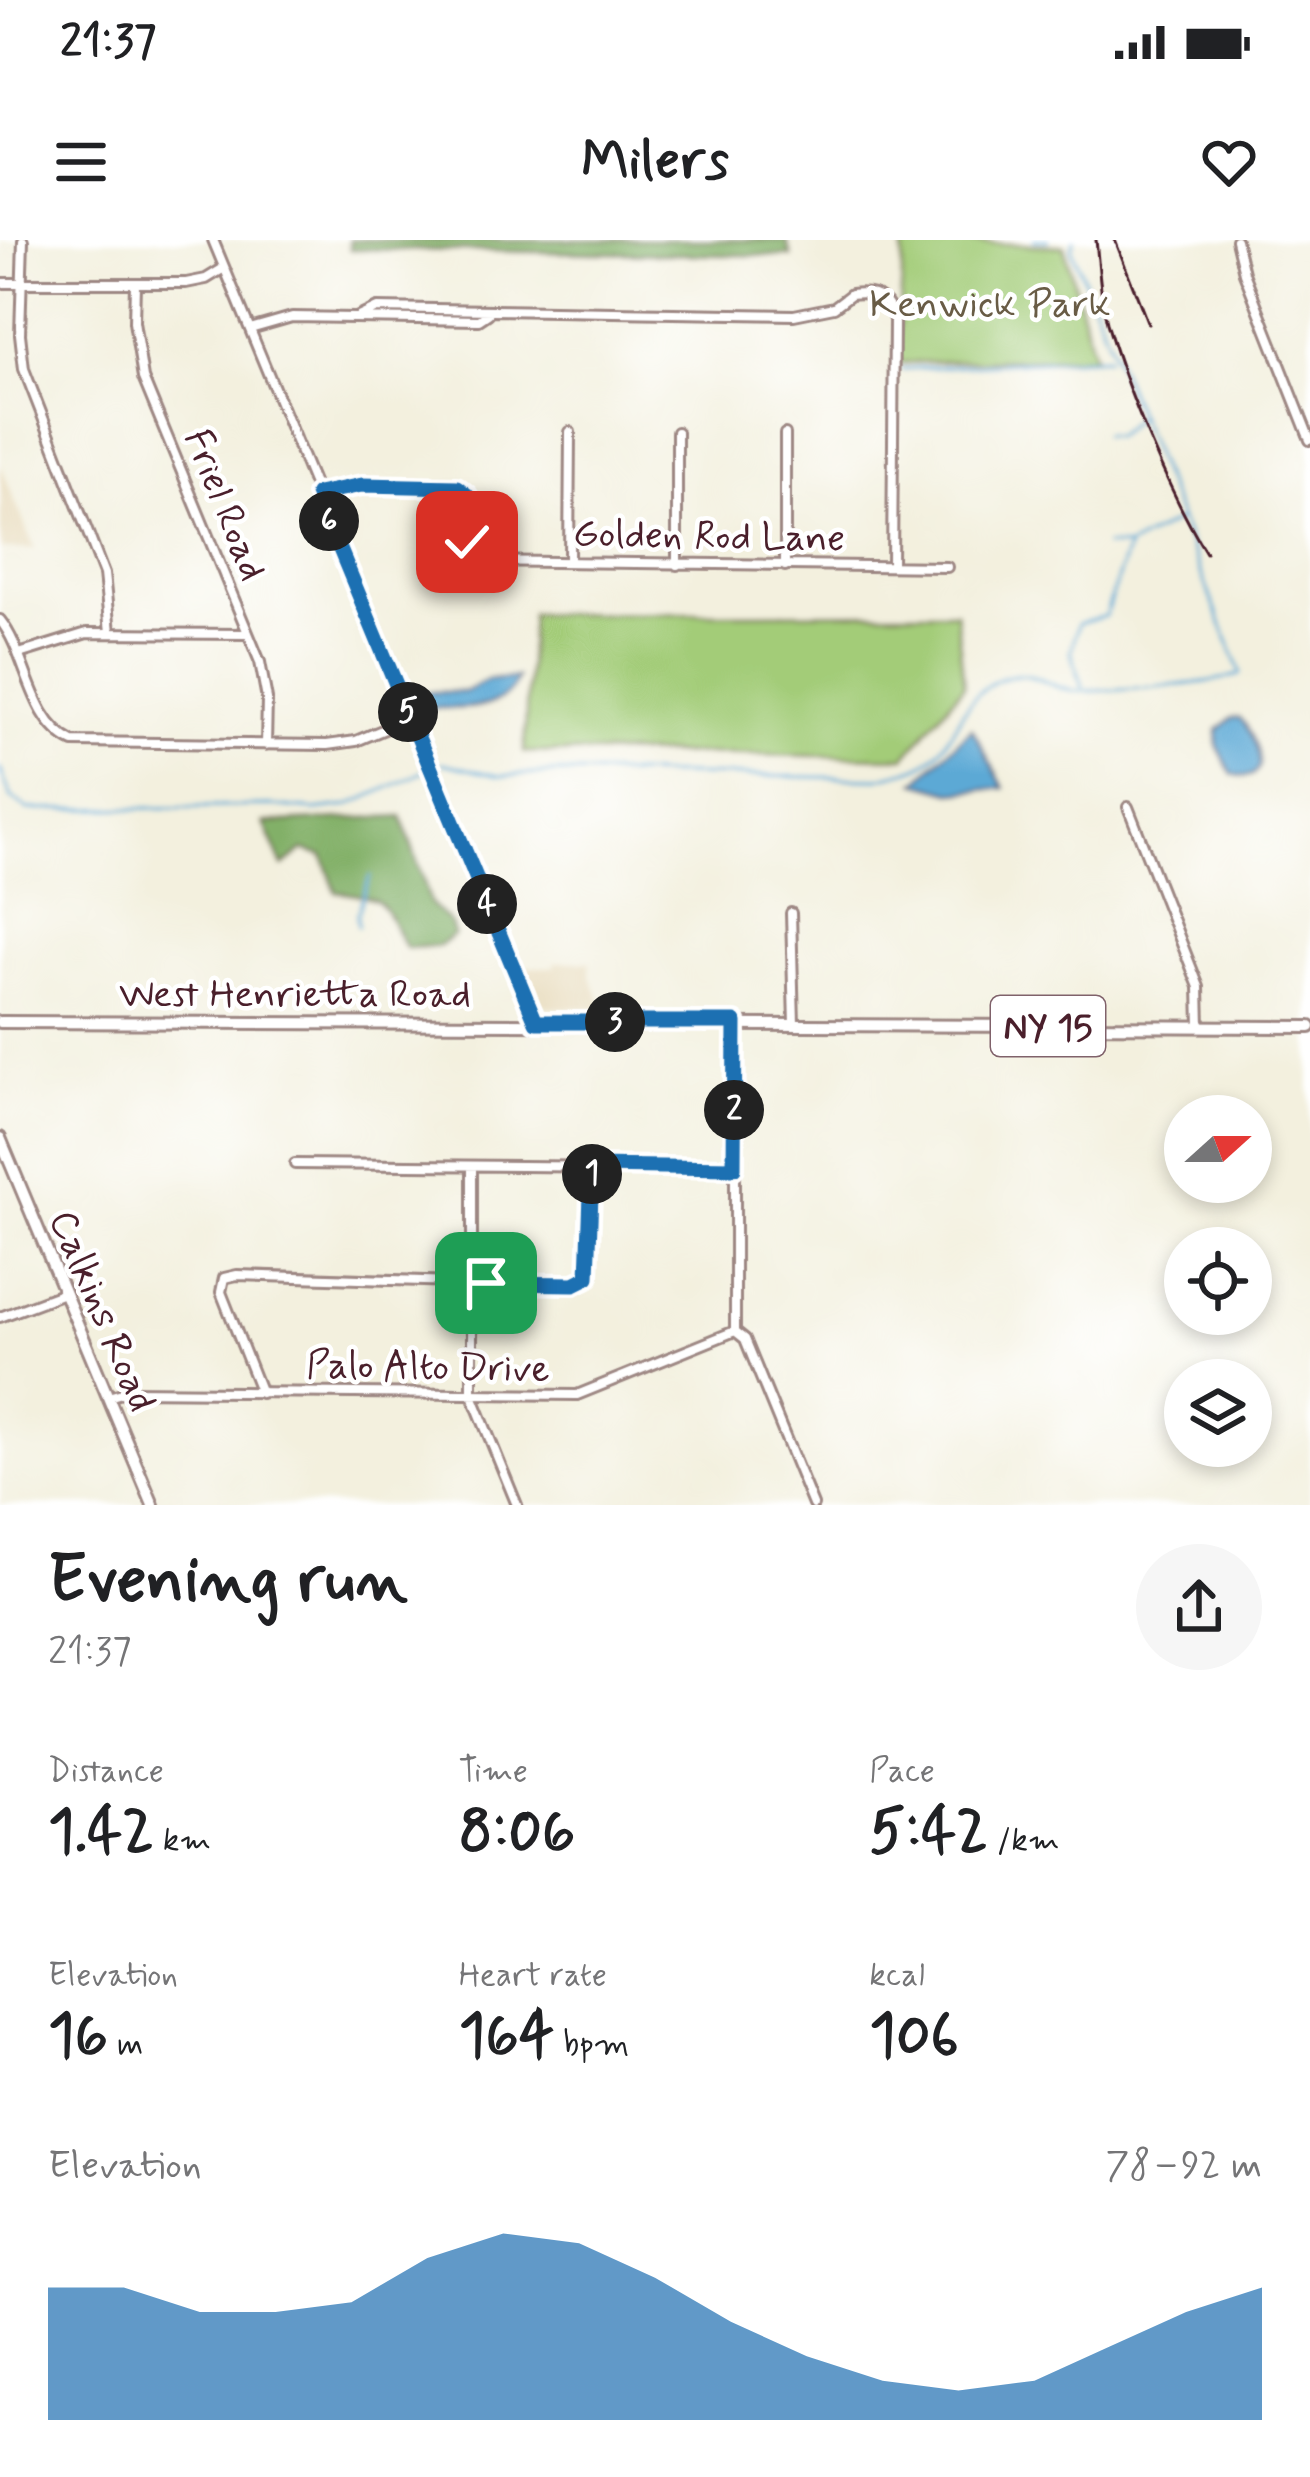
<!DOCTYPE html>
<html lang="en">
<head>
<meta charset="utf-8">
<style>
  :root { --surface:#fff; --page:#f6f6f6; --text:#202124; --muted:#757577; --accent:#1f6fb2 }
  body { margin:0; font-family:Mynerve,sans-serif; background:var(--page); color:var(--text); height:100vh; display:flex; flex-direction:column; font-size:45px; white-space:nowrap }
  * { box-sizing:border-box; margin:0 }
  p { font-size:39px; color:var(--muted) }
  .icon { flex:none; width:66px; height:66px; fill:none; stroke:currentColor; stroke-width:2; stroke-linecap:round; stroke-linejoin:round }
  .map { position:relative; height:1265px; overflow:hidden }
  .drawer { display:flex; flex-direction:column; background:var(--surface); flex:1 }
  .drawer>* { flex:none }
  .needle { width:78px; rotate:69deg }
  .buttons { position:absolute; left:1164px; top:855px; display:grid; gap:24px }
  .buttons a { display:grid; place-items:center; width:108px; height:108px; border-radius:50%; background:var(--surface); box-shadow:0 6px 18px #0003; font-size:60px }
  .pin { position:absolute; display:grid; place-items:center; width:102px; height:102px; color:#fff; margin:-51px; border-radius:24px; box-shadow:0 6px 18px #0006 }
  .km { position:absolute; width:60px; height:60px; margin:-30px; border-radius:50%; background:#222; color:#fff; font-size:33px; line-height:60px; text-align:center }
  .round { display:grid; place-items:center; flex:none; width:126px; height:126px; border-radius:63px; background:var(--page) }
  .overview { display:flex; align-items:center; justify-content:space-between; height:204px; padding:0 48px }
  h1 { font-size:66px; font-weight:800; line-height:90px }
  .stats { display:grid; grid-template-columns:repeat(3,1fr); gap:18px; height:204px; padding:12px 48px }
  .stats div { display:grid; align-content:center }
  .stats b { font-size:60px; font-weight:800 }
  .stats small { font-size:33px; font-weight:400 }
  .stats p { font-size:33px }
  .chart { height:336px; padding:24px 48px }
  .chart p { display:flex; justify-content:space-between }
  .chart svg { width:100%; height:216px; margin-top:12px; fill:var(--accent); opacity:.7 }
  .status { display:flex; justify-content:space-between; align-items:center; height:84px; padding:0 60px; background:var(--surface); direction:ltr }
  .status svg { height:33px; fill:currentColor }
  header { display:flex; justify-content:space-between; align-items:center; height:156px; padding:0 48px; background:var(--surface); font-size:54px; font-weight:800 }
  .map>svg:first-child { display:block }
  .built { fill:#e7daba }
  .green { fill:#a3cc78; stroke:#767652; stroke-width:3 }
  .forest { fill:#82b068; stroke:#66684a; stroke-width:3 }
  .water { fill:#5ba9d5; stroke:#526480; stroke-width:3 }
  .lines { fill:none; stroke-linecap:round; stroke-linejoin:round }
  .stream { stroke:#5ba9d5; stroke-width:3 }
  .minor-casing { stroke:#9e8884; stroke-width:14 }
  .major-casing { stroke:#9e8884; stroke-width:16 }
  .minor { stroke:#fff; stroke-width:8 }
  .major { stroke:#fff; stroke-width:10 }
  .rail { stroke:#4a1f2b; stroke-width:3 }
  .route-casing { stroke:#fff; stroke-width:24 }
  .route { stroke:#1f6fb2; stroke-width:15 }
  .labels { text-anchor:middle; stroke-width:9; stroke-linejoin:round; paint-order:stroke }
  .shield { fill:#fff; stroke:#80626b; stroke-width:3 }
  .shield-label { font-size:36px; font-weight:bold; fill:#4a1f2b }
  .park-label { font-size:39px; fill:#695c46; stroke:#fff }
  .street-label { font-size:39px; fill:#4a1f2b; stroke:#fff }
</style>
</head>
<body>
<div class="status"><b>21:37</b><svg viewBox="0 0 49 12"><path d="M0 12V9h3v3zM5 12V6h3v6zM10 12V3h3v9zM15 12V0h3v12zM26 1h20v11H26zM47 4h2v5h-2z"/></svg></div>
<header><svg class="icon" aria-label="menu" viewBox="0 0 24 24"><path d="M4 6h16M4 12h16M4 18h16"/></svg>Milers<svg class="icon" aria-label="heart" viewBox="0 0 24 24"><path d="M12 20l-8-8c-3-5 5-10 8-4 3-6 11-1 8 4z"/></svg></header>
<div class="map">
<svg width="1310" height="1265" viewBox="0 0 1310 1265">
  <rect width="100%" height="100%" fill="#fff"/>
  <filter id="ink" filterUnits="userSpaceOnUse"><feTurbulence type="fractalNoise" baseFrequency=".00833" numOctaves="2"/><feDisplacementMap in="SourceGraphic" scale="24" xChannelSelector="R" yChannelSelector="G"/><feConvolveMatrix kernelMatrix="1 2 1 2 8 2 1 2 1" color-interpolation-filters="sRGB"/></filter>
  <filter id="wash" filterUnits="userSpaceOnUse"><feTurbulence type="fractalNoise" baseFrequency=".004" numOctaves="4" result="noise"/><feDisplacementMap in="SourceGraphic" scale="48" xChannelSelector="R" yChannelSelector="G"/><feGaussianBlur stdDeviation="2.7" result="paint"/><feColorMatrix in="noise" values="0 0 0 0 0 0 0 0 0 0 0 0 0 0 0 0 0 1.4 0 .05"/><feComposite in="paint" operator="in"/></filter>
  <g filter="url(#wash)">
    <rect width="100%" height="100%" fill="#f3f0de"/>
    <path class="built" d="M 0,224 L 35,309 L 0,309 Z
      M 555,722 L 590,722 L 590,735 L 604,768 L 550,768 L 537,763 L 519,727 L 554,727 Z"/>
    <path class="green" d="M 904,0 L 1064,6 L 1094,117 L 897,123 Z
      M 956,372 L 964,445 L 905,517 L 524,512 L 531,374 Z"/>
    <path class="forest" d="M 349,0 L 786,0 L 791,16 L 350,9 Z
      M 402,576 L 431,664 L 451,684 L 454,695 L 439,706 L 406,708 C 379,664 392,658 336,652 L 323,616 L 303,610 L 283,626 L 264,583 Z"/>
    <path class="water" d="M 517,438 C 503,476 456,467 422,468 L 418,464 L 418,452 L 464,452 L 488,440 Z
      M 1232,478 L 1240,478 C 1256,496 1277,548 1232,534 L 1217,505 L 1218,490 Z
      M 972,488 L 1004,548 L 952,552 L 916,542 Z"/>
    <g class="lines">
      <path class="stream" d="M 1034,0 L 1048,0
        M 901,129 L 1108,117
        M 1103,195 L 1115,196 L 1137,177
        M 1105,306 L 1127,307
        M 1083,447 L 1071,412 L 1078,384 L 1105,376 L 1128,307 L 1178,280
        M 442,523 L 499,536 L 558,533 L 880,538 C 894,533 913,531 925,523 C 958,503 956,453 1006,437 C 1031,430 1045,444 1068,450 C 1087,454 1228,444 1241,433 L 1072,10 L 1074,0
        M 0,529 L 11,557 L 29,570 L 272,566 L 315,570 L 348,566 L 425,531
        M 358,686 L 357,675 L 370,636"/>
    </g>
  </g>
  <g filter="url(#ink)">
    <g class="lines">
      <defs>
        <path id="minor" d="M 23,0 L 20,94 L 24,129 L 104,334 L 110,392
          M 213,0 L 536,782
          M 1236,0 L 1244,33 L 1310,200
          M 0,43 L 186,43 L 206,39 L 224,28
          M 135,44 L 134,82 L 143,138 L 260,422 L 267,459 L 266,505
          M 356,78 L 377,68 L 794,75 L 834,67 L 851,54 C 873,51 889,57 894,80 L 892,326
          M 250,89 L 292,77 L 479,80 L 488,74
          M 785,194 L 785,326
          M 318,254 L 362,245 L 457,247 L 467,255 L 469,312 L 483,321 L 947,327
          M 569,322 L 570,192
          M 677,325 L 677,192
          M 0,380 C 28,415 29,481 73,502 L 327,505 L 356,501 L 411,478
          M 19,414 L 87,393 L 248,394
          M 1128,567 L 1199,747 L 1200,786
          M 791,673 L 794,784
          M 735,784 L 735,1091 L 745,1099 L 813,1265
          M 295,924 L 734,928
          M 472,926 L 472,1155 L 517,1265
          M 0,1077 L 64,1053
          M 261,1153 L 221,1052 L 224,1038 L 237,1035 L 518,1044 L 580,1043 L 588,1037 L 592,1025 L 592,926
          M 108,1157 L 129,1151 L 577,1155 L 735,1091"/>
        <path id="major" d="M 0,782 L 1310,787
          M 0,898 L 153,1265"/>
      </defs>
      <use href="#minor" class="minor-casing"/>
      <use href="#major" class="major-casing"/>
      <use href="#minor" class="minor"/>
      <use href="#major" class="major"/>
      <path class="rail" d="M 1096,0 C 1099,27 1100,56 1107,83 C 1127,151 1169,253 1206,313
        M 1115,0 L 1148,84"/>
    </g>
  </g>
  <g class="lines" filter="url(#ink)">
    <defs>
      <path id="route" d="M 467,302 L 467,255 L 457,247 L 362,245 L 317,254 L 536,782 L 735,782 L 734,928 L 592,926 L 588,1037 L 574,1044 L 486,1043"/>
    </defs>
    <use href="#route" class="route-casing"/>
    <use href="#route" class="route"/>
  </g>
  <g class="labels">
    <rect class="shield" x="991" y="756" width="114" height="60" rx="9"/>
    <g class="shield-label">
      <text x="1048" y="799">NY 15</text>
    </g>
    <g class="park-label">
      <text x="990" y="76">Kenwick Park</text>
    </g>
    <g class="street-label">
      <text transform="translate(227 264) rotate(68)" y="14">Friel Road</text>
      <text transform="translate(709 294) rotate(1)" y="14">Golden Rod Lane</text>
      <text x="295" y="766">West Henrietta Road</text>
      <text transform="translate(104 1070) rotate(67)" y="14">Calkins Road</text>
      <text transform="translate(428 1125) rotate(1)" y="14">Palo Alto Drive</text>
    </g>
  </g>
</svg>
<div class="buttons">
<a><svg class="needle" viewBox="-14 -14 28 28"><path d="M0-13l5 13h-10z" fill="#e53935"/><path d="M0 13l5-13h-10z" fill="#757577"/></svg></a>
<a><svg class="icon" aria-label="locate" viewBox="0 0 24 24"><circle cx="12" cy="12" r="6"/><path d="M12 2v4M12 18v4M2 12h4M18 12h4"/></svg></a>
<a><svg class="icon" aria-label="layers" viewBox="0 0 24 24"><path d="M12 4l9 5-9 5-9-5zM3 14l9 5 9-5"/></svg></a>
</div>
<div class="pin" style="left:486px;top:1043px;background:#1e9e55"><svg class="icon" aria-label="arrive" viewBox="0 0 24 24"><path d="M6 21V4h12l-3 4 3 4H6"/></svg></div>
<div class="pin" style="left:467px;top:302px;background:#d93025"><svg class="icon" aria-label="check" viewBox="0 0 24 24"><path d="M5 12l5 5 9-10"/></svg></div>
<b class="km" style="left:592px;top:934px">1</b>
<b class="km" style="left:734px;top:870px">2</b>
<b class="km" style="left:615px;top:782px">3</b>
<b class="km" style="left:487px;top:664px">4</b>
<b class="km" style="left:408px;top:472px">5</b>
<b class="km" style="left:329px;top:281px">6</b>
</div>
<section class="drawer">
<div class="overview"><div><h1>Evening run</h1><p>21:37</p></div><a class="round"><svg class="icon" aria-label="share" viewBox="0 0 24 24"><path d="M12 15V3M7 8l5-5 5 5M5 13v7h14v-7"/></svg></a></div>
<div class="stats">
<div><p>Distance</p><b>1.42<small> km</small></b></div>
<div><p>Time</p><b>8:06</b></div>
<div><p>Pace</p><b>5:42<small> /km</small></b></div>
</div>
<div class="stats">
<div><p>Elevation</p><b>16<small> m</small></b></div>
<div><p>Heart rate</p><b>164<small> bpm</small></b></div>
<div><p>kcal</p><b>106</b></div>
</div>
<div class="chart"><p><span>Elevation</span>78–92 m</p>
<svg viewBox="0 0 160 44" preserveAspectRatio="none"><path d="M0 44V17L10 17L20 22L30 22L40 20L50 11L60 6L70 8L80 15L90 24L100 31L110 36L120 38L130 36L140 29L150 22L160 17V44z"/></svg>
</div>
</section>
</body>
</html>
